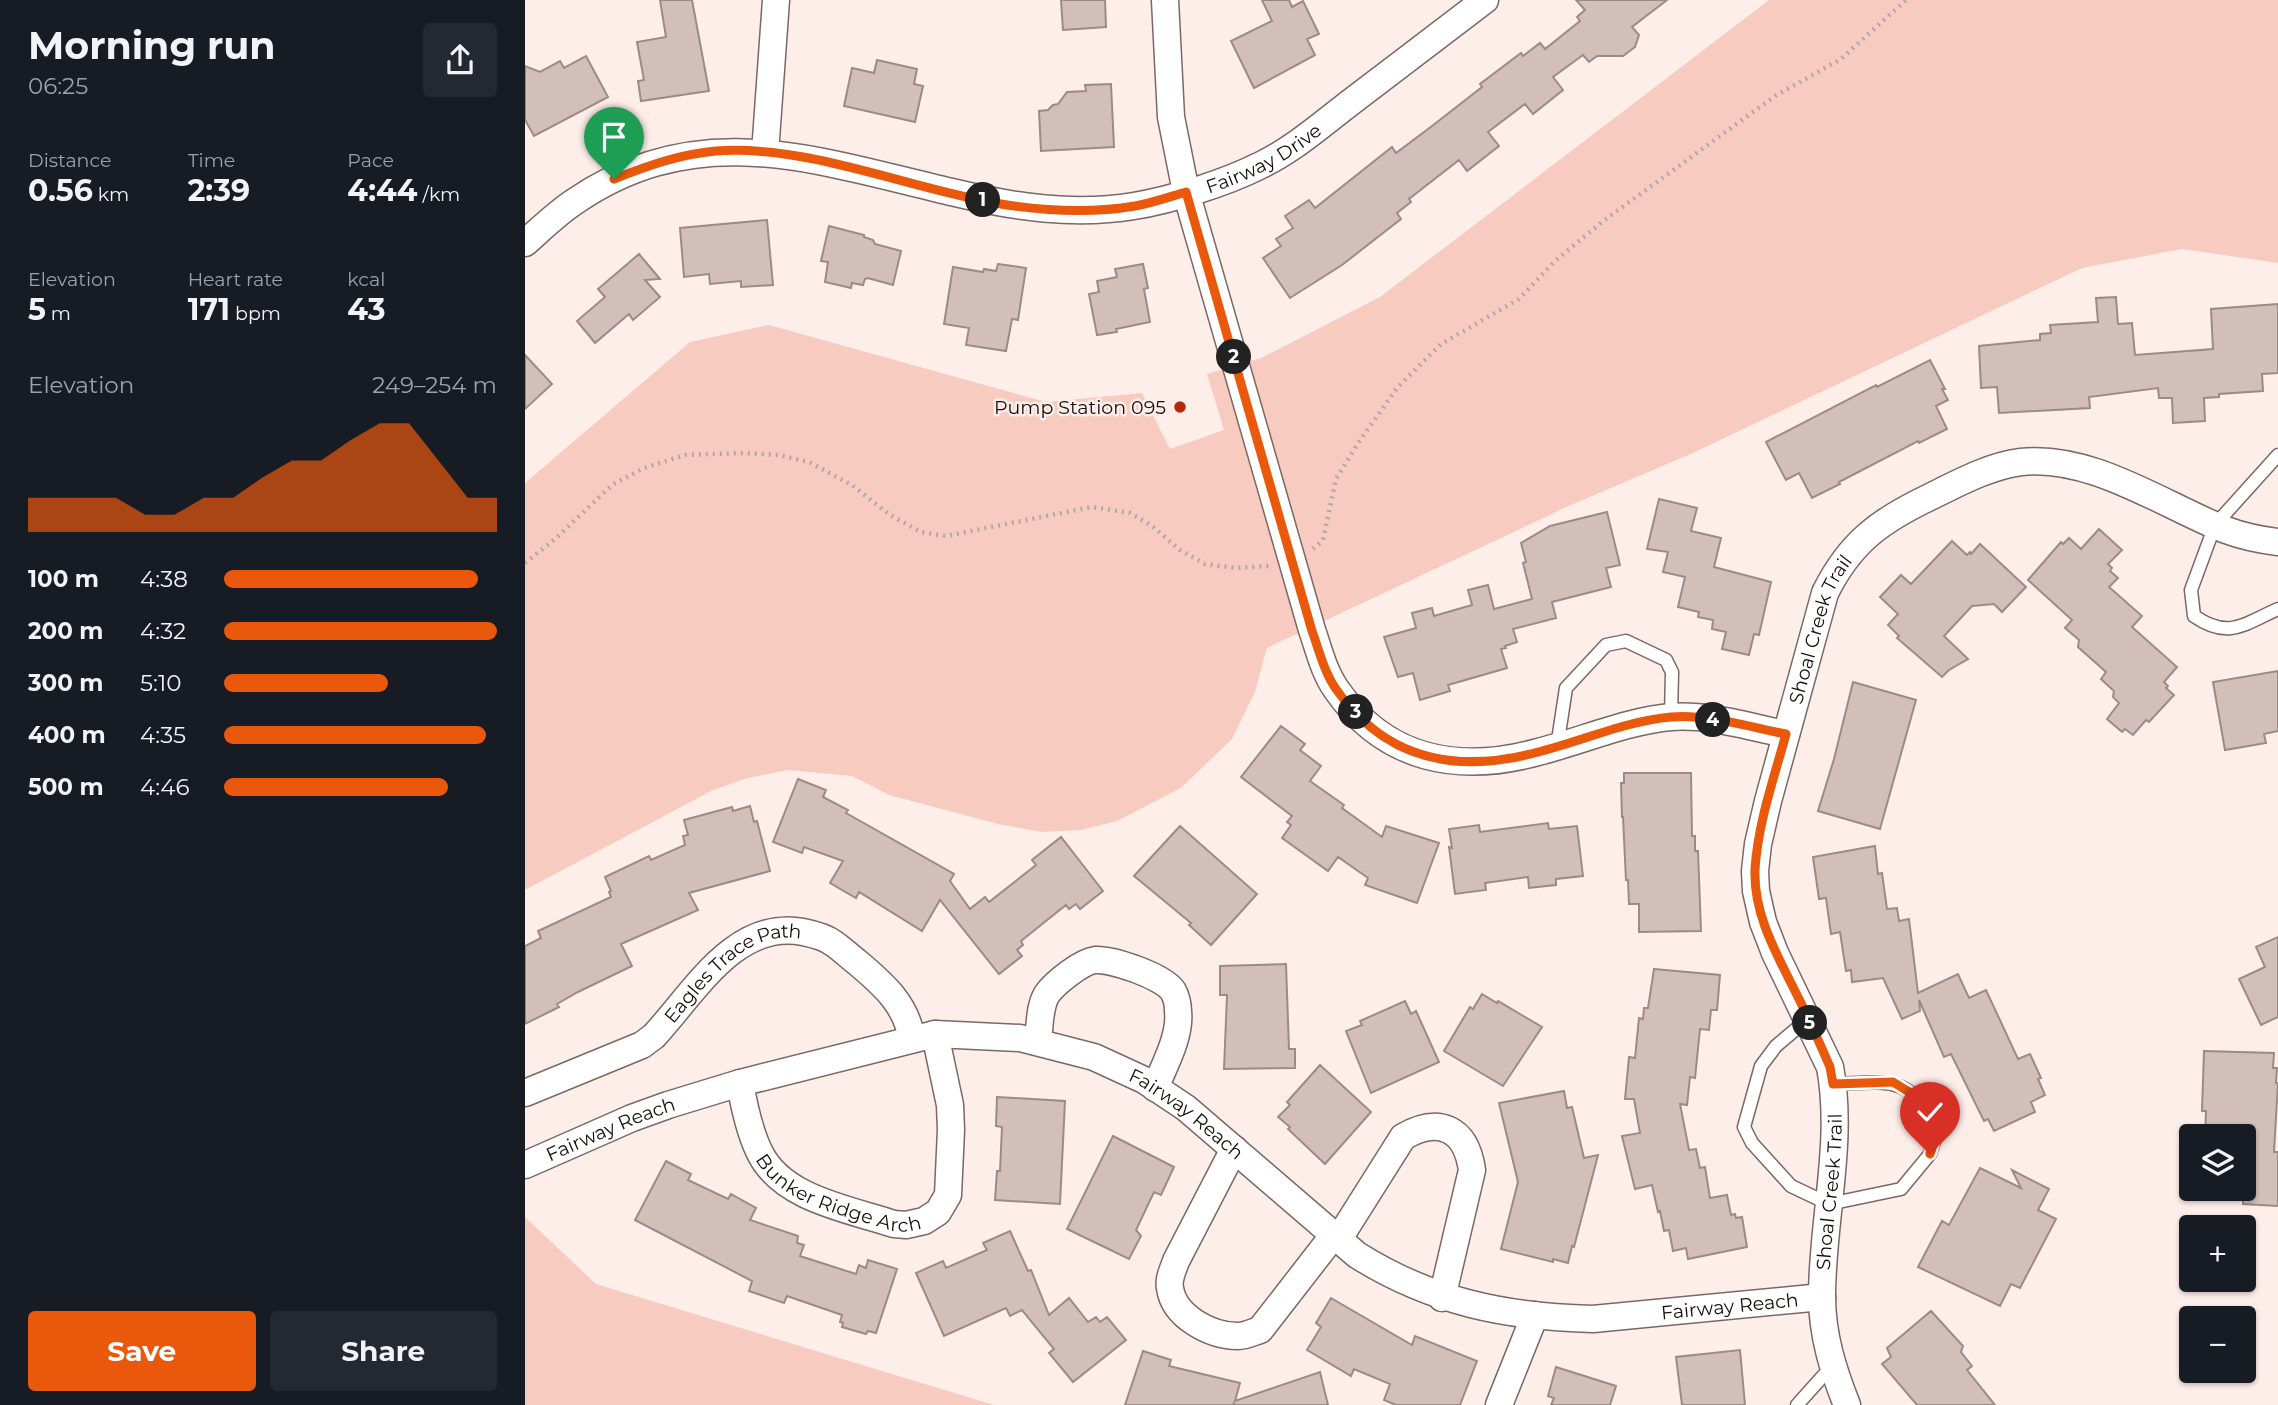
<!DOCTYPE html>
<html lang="en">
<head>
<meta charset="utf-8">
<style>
  :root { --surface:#171b24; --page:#242831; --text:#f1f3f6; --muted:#9ea1a6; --accent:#ea580c }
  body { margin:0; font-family:Montserrat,sans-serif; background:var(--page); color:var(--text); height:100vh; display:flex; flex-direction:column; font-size:26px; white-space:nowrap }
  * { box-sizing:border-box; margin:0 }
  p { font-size:23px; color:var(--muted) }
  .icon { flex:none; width:38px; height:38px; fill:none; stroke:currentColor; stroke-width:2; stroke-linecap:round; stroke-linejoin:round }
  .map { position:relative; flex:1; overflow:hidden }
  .sheet { display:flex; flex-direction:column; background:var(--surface); width:525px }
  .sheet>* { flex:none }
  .tools { position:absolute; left:1654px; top:1124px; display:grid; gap:14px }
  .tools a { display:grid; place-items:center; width:77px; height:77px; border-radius:7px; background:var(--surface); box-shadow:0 2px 5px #0004; font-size:35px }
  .pin { position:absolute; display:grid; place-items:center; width:60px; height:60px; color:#fff; margin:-72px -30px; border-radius:50% 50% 50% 0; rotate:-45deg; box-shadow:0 0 7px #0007 }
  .pin .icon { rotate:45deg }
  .km { position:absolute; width:35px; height:35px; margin:-18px; border-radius:50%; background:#222; color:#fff; font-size:19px; line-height:35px; text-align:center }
  .round { display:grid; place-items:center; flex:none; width:74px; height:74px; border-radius:7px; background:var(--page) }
  .summary { display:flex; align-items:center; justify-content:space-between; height:119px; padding:0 28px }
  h1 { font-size:38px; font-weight:700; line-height:52px }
  .figures { display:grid; grid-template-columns:repeat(3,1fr); gap:10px; height:119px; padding:7px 28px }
  .figures div { display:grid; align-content:center }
  .figures b { font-size:30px; font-weight:700 }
  .figures small { font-size:19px; font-weight:400 }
  .figures p { font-size:19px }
  .chart { height:196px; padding:14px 28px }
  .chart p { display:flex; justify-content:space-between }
  .chart svg { width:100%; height:126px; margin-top:7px; fill:var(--accent); opacity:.7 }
  .primary-button { display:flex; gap:14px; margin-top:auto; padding:14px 28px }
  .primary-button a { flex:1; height:80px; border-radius:7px; background:var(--accent); color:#fff; font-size:28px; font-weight:700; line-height:80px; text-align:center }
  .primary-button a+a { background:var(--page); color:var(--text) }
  ul { padding:0 28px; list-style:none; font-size:23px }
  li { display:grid; grid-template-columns:112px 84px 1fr; align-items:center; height:52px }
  li i { height:18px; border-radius:9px; background:var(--accent) }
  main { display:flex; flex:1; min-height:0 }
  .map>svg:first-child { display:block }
  .green { fill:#f8cbc0 }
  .building { fill:#d2bfba; stroke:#9d8a86; stroke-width:2 }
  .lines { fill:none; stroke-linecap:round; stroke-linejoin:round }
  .service-casing { stroke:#7a6864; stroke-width:15 }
  .minor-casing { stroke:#7a6864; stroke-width:29 }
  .path { stroke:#b3a7a3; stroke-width:4.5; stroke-dasharray:2 5; stroke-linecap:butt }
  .service { stroke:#fff; stroke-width:12 }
  .minor { stroke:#fff; stroke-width:26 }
  .route-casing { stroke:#fff; stroke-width:14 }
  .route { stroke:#ea580c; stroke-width:9 }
  .poi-dot { fill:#b42906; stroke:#feeeea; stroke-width:2.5 }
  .labels { text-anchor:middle; stroke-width:5; stroke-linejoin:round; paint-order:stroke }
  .street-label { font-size:19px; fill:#150f0d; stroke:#feeeea }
  .poi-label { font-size:19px; fill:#150f0d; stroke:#feeeea; text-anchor:end }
</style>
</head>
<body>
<main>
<section class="sheet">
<div class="summary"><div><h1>Morning run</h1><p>06:25</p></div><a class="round"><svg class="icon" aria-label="share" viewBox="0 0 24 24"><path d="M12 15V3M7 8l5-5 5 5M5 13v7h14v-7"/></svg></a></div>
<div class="figures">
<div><p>Distance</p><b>0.56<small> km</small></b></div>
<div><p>Time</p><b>2:39</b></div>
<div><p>Pace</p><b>4:44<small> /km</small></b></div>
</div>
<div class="figures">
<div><p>Elevation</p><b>5<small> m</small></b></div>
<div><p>Heart rate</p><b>171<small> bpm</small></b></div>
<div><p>kcal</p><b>43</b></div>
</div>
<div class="chart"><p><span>Elevation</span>249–254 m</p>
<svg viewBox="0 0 160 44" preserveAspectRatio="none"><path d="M0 44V32L10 32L20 32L30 32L40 38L50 38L60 32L70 32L80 25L90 19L100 19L110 12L120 6L130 6L140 19L150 32L160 32V44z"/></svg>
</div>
<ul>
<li><b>100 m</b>4:38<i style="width:93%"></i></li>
<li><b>200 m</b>4:32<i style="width:100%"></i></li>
<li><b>300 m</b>5:10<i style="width:60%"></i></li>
<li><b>400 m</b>4:35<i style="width:96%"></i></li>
<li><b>500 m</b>4:46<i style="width:82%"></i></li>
</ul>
<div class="primary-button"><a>Save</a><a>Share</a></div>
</section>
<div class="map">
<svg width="1753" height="1405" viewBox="0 0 1753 1405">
  <rect width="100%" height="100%" fill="#feeeea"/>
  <path class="green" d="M 1244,0 L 1753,0 L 1753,263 L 1657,249 L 1557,268 L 1170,452 L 1046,505 L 742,648 L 730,692 L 707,739 L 656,788 L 592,821 L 556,830 L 517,832 L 473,824 L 364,795 L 327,776 L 263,770 L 223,778 L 188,790 L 0,890 L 0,483 L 165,342 L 244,325 L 521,402 L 617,393 L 645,449 L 699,430 L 682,374 L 736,358 L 855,297 Z
    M 0,1217 L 71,1284 L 469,1405 L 0,1405 Z"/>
  <path class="building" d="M 135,0 L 167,0 L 184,91 L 116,101 L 113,81 L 119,80 L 112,42 L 141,37 Z
    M 536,0 L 580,0 L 581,27 L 538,30 Z
    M 737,0 L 764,0 L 767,7 L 778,1 L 794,34 L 782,39 L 790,55 L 729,88 L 706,41 L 747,21 Z
    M 1051,0 L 1142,0 L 1107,27 L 1114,35 L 1110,47 L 1098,56 L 1072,56 L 1064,62 L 1058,55 L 1028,77 L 1038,90 L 1008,114 L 1000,104 L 963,132 L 974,146 L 942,171 L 934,160 L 884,199 L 886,202 L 872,213 L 876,219 L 817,265 L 765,298 L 738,258 L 756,246 L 751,239 L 768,228 L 760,216 L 784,200 L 790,208 L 867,147 L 871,153 L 907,126 L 957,87 L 955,84 L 996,53 L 998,56 L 1015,43 L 1020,49 L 1055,21 L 1052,17 L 1060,10 Z
    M 61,56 L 83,97 L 9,136 L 0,120 L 0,66 L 15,72 L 35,61 L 39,68 Z
    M 352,60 L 392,69 L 389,84 L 398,86 L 390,122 L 319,106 L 327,68 L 349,73 Z
    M 586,84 L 589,147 L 516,151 L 514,111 L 523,110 L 528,105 L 533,104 L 542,92 L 561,91 L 560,85 Z
    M 242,220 L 248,285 L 216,287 L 216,281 L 185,284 L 184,274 L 159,277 L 155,228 Z
    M 304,226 L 339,235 L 339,237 L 348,240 L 350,244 L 376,251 L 368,285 L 343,278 L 340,279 L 338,285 L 327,283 L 326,288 L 300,282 L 303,262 L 296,261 Z
    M 114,254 L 135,279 L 120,280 L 135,297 L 108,320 L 104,314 L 70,343 L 52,321 L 80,297 L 73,289 Z
    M 473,264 L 501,268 L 493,320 L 487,319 L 481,351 L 441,345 L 444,328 L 419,324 L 428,267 L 458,272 L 459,269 L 471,271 Z
    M 618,264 L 623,288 L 619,289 L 625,322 L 591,329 L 592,332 L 572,335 L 564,294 L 574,292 L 572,281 L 592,277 L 590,269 Z
    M 1591,297 L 1593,324 L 1607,323 L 1610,355 L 1688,349 L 1686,309 L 1753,304 L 1753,373 L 1737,374 L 1738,391 L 1694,394 L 1694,397 L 1679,398 L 1680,421 L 1648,423 L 1647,398 L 1634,398 L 1633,388 L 1564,397 L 1565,408 L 1474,413 L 1472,387 L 1456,388 L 1454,346 L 1515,340 L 1515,334 L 1526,333 L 1525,325 L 1573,322 L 1571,298 Z
    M 0,355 L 27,384 L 0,409 Z
    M 1405,360 L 1420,389 L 1417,389 L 1423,400 L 1411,406 L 1422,429 L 1394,443 L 1393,441 L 1314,482 L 1315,484 L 1287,498 L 1274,473 L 1261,480 L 1241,442 L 1351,385 L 1352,387 Z
    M 1134,499 L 1172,508 L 1166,531 L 1196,538 L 1189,567 L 1246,582 L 1234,635 L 1229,634 L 1224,655 L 1197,649 L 1201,632 L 1187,629 L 1188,620 L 1173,617 L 1174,612 L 1153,607 L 1160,577 L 1138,572 L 1143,552 L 1122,549 Z
    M 1082,512 L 1095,565 L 1081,568 L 1086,587 L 1027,602 L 1031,618 L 988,629 L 992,642 L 980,646 L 981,648 L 976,649 L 982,668 L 923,685 L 925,691 L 895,700 L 888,673 L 873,677 L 859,637 L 891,628 L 887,613 L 907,608 L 909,616 L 947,605 L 943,590 L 963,585 L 969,609 L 1007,599 L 998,563 L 1001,562 L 996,543 L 1025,526 Z
    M 1574,529 L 1597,550 L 1583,564 L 1587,568 L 1585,571 L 1593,578 L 1584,587 L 1617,616 L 1607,627 L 1652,667 L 1639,682 L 1643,686 L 1641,688 L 1649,695 L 1624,722 L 1621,720 L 1608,735 L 1600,729 L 1597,732 L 1582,719 L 1594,703 L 1588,697 L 1589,691 L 1576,679 L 1581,672 L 1553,647 L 1554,640 L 1540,628 L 1547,620 L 1503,580 L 1536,542 L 1538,544 L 1544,538 L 1556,549 Z
    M 1427,541 L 1442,555 L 1445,552 L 1446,554 L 1455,544 L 1501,587 L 1477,612 L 1469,604 L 1447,606 L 1419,636 L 1443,659 L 1424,670 L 1417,677 L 1372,638 L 1374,636 L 1363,625 L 1373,614 L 1355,597 L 1376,575 L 1386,584 Z
    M 1753,671 L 1753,731 L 1739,734 L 1741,743 L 1700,750 L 1688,682 Z
    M 1328,682 L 1391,700 L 1355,829 L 1293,811 L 1309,759 Z
    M 756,726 L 780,744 L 775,750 L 796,766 L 785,781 L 819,805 L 817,808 L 857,837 L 861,826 L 914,843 L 892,903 L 840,885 L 843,878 L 813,857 L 803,871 L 757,838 L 766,825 L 762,822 L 767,816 L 716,777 Z
    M 1099,773 L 1166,773 L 1167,836 L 1170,836 L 1170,851 L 1173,851 L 1176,931 L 1114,932 L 1114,904 L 1104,904 L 1103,880 L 1101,880 L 1098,817 L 1097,817 L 1096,783 L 1099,783 Z
    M 273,779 L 301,790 L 298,797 L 323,810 L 321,813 L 429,874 L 425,881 L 445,909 L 460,897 L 464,902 L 511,865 L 507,860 L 536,837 L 578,891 L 555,909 L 551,904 L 544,909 L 541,905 L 496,941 L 498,945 L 492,950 L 497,956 L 474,974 L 415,900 L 397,931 L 334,892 L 331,898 L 305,883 L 318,861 L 279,847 L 277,853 L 248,842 Z
    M 225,806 L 229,822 L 232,821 L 245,871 L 164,893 L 173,910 L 96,944 L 107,966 L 53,992 L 32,1004 L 34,1007 L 0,1024 L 0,946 L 16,938 L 13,931 L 86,897 L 84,892 L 86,891 L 80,877 L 124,856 L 126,860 L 160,845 L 158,836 L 163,835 L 159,820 L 207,807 L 208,811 Z
    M 1023,823 L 1024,829 L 1052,826 L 1058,876 L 1031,879 L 1031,885 L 1004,888 L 1003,877 L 960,883 L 961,890 L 930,894 L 924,847 L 927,848 L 924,829 L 954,825 L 955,832 Z
    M 655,826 L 732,894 L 686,945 L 664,925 L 666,923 L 609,876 Z
    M 1350,846 L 1353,874 L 1357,873 L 1362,909 L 1372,908 L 1374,921 L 1384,919 L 1393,993 L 1433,974 L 1444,998 L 1461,990 L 1493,1059 L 1505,1054 L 1516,1078 L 1513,1079 L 1520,1095 L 1506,1102 L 1510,1112 L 1469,1131 L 1463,1119 L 1459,1121 L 1426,1054 L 1419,1057 L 1394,1000 L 1395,1011 L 1377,1019 L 1358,978 L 1327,982 L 1326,970 L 1321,971 L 1315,932 L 1306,934 L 1301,898 L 1294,899 L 1288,857 Z
    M 1753,937 L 1753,1017 L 1736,1025 L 1714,979 L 1740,967 L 1731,947 Z
    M 761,964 L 764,1049 L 770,1049 L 770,1068 L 699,1069 L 702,995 L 695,995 L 695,966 Z
    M 1129,969 L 1195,975 L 1192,1010 L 1186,1010 L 1184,1030 L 1175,1029 L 1170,1078 L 1165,1077 L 1162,1105 L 1155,1104 L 1164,1150 L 1171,1149 L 1175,1168 L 1180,1167 L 1185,1198 L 1202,1195 L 1206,1215 L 1210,1214 L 1211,1218 L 1217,1217 L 1222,1247 L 1163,1259 L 1161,1248 L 1148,1251 L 1144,1230 L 1139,1231 L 1135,1211 L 1133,1212 L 1127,1185 L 1110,1189 L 1097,1136 L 1115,1133 L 1109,1099 L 1100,1099 L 1104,1057 L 1110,1058 L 1114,1018 L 1118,1019 L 1119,1008 L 1123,1008 Z
    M 957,994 L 972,1003 L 973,1001 L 1017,1027 L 978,1086 L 919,1051 L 945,1007 L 948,1009 Z
    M 880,1001 L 886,1014 L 891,1011 L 914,1062 L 846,1093 L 821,1031 L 837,1025 L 835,1021 Z
    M 1679,1051 L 1749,1053 L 1748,1068 L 1752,1068 L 1751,1083 L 1753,1083 L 1749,1152 L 1753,1152 L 1753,1206 L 1718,1204 L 1718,1136 L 1680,1136 L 1681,1111 L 1677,1111 Z
    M 795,1065 L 846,1112 L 800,1164 L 763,1129 L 765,1127 L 753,1117 L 765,1105 L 762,1102 Z
    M 1039,1091 L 1042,1108 L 1047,1107 L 1059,1158 L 1073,1155 L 1049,1247 L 1047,1246 L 1043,1263 L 1028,1259 L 1028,1262 L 976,1249 L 993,1182 L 974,1103 Z
    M 472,1097 L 540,1101 L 535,1204 L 470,1200 L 472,1171 L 475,1171 L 477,1127 L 471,1126 Z
    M 588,1136 L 649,1167 L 636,1195 L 629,1192 L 611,1230 L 616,1236 L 604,1259 L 542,1229 Z
    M 141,1161 L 166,1174 L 163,1180 L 203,1199 L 206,1194 L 231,1208 L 225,1220 L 273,1236 L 272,1243 L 279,1245 L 275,1256 L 331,1274 L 334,1265 L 341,1268 L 343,1260 L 372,1269 L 351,1333 L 343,1331 L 341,1334 L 317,1327 L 318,1323 L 315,1322 L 317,1315 L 262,1296 L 259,1303 L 224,1291 L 227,1281 L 110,1220 Z
    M 1455,1168 L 1496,1188 L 1487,1170 L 1524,1189 L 1513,1210 L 1531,1219 L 1495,1288 L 1486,1284 L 1475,1306 L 1393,1267 L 1417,1221 L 1424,1225 Z
    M 485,1231 L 503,1271 L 506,1270 L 524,1315 L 544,1298 L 563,1322 L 571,1317 L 575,1322 L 582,1317 L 601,1340 L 548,1382 L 524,1353 L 529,1349 L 497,1310 L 485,1316 L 481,1308 L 419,1336 L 391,1273 L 418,1261 L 421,1268 L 462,1250 L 458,1243 Z
    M 806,1298 L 887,1345 L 890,1336 L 952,1361 L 935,1405 L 871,1405 L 859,1400 L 865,1384 L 829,1369 L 826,1376 L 782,1350 L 796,1327 L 791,1323 Z
    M 1406,1311 L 1438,1346 L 1436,1352 L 1447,1366 L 1442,1370 L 1470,1405 L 1392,1405 L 1357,1364 L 1366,1357 L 1362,1348 Z
    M 1215,1350 L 1220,1405 L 1157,1405 L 1151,1357 Z
    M 618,1351 L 646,1360 L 644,1366 L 715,1383 L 710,1401 L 795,1372 L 803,1405 L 710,1405 L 709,1403 L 708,1405 L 600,1405 Z
    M 1031,1367 L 1091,1386 L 1085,1405 L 1026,1405 L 1029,1398 L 1023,1396 Z"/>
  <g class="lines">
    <defs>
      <path id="service" d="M 1753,455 L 1690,525 L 1666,590 L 1669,616 C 1704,640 1719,624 1753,609
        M 1032,747 L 1041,688 L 1081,645 L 1101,641 L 1141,660 L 1147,672 L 1146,717
        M 1283,1019 L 1251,1046 L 1236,1066 L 1219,1127 L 1227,1143 L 1266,1186 L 1304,1204 L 1376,1189 L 1405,1154 L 1414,1126 C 1380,1074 1365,1082 1308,1084
        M 1272,1405 L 1307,1366"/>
      <g id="minor">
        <path d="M 640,0 L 646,117 L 661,192 L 787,630 C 794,650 799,672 811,689 C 860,760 933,774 1013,752 C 1057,741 1101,721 1146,717 C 1184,714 1224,727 1261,734"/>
        <path d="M 240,153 L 251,0"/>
        <path id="s1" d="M 0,243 C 16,229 31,214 49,202 C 175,115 296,162 431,193 C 489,207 549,216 609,206 C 646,200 700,183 734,166 C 768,150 796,125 826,102 C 871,68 915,34 960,0"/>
        <path d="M 513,1041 C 515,1026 514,1007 522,994 C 530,983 556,962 570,960 C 587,959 638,976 648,991 C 651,996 653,1005 653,1011 C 656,1036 639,1066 630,1088"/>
        <path id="s2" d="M 215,1083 C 219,1106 224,1130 234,1151 C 256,1199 324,1209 369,1224 L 381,1225 L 399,1221 L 413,1212 L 423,1195 L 426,1130 L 425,1105 L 410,1034"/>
        <path id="s3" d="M 0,1093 L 117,1045 L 129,1036 C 169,993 210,919 278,932 C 288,934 300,937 308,943 C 317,949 325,957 333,963 C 359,985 381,1004 387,1039"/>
        <path d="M 709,1149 L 651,1261 C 648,1270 643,1279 645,1288 C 649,1317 686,1336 713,1336 C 721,1336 728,1332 735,1330 L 808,1236"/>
        <path id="s4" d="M 0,1165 L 107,1118 L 143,1105 L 215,1083 L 410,1034 L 495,1038 L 569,1057 L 619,1080 L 661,1108 L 832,1255 C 907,1302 981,1317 1068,1319 L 1297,1297"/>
        <path d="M 813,1240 L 878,1137 C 914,1116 941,1128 947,1170 L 917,1298"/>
        <path d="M 974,1405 L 1010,1315"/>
        <path id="s5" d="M 1322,1405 C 1308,1370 1297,1335 1297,1296 C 1297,1221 1319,1141 1305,1067 L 1250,953 L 1238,922 L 1231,891 L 1230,871 L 1233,844 L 1243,801 L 1300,593 C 1325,542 1356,520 1407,496 C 1435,482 1465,466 1496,462 C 1566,454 1638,505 1701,530 C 1717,536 1736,540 1753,542"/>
      </g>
    </defs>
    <use href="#service" class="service-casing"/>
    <use href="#minor" class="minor-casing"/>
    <path class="path" d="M 788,549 L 798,540 L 811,479 L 833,443 L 872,388 L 916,344 L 994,299 L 1030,261 L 1077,222 L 1250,96 L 1316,59 L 1381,0
      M 0,563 L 30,539 L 87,485 L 119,468 L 160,455 L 220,453 L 254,455 L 284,462 L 327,485 L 365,515 L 396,532 L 421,536 L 567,507 L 605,513 L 627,526 L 655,550 L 680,564 L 710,568 L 745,566"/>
    <use href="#service" class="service"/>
    <use href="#minor" class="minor"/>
  </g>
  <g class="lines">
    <defs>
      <path id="route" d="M 89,179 C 122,166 155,154 191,151 C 285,144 389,191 482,205 C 523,211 569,213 610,206 C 627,203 644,197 661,192 L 787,631 C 794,650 799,672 811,689 C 861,761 932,774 1013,752 C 1057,741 1101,721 1146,717 C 1184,714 1224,727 1261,734 C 1249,778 1233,823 1230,869 C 1228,916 1254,958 1274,999 C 1285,1021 1295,1044 1305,1067 L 1308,1084 L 1368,1082 L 1397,1100 L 1414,1126 L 1405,1154"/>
    </defs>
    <use href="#route" class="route-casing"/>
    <use href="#route" class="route"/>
  </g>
  <circle class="poi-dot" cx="655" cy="407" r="7"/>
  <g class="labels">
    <g class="street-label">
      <text dy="7" stroke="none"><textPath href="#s1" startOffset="779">Fairway Drive</textPath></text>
      <text dy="7" stroke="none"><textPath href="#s5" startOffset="805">Shoal Creek Trail</textPath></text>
      <text dy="7" stroke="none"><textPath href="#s3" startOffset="247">Eagles Trace Path</textPath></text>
      <text dy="7" stroke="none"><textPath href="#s4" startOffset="702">Fairway Reach</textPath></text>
      <text dy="7" stroke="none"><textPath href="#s4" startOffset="93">Fairway Reach</textPath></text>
      <text dy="7" stroke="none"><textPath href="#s2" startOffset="166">Bunker Ridge Arch</textPath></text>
      <text dy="7" stroke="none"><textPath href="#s5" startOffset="217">Shoal Creek Trail</textPath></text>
      <text dy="7" stroke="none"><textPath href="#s4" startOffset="1309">Fairway Reach</textPath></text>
    </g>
    <g class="poi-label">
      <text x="641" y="414">Pump Station 095</text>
    </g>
  </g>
</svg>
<div class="tools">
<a><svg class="icon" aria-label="layers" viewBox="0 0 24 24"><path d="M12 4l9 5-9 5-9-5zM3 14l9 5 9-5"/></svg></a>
<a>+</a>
<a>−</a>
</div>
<div class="pin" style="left:89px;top:179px;background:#1e9e55"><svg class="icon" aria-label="arrive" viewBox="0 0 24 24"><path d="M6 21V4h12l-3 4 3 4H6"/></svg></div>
<div class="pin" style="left:1405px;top:1154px;background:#d93025"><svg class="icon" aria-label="check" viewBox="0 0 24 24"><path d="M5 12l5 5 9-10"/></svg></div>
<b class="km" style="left:458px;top:200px">1</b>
<b class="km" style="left:709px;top:357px">2</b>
<b class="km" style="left:831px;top:712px">3</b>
<b class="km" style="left:1188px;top:720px">4</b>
<b class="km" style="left:1285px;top:1023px">5</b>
</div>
</main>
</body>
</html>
